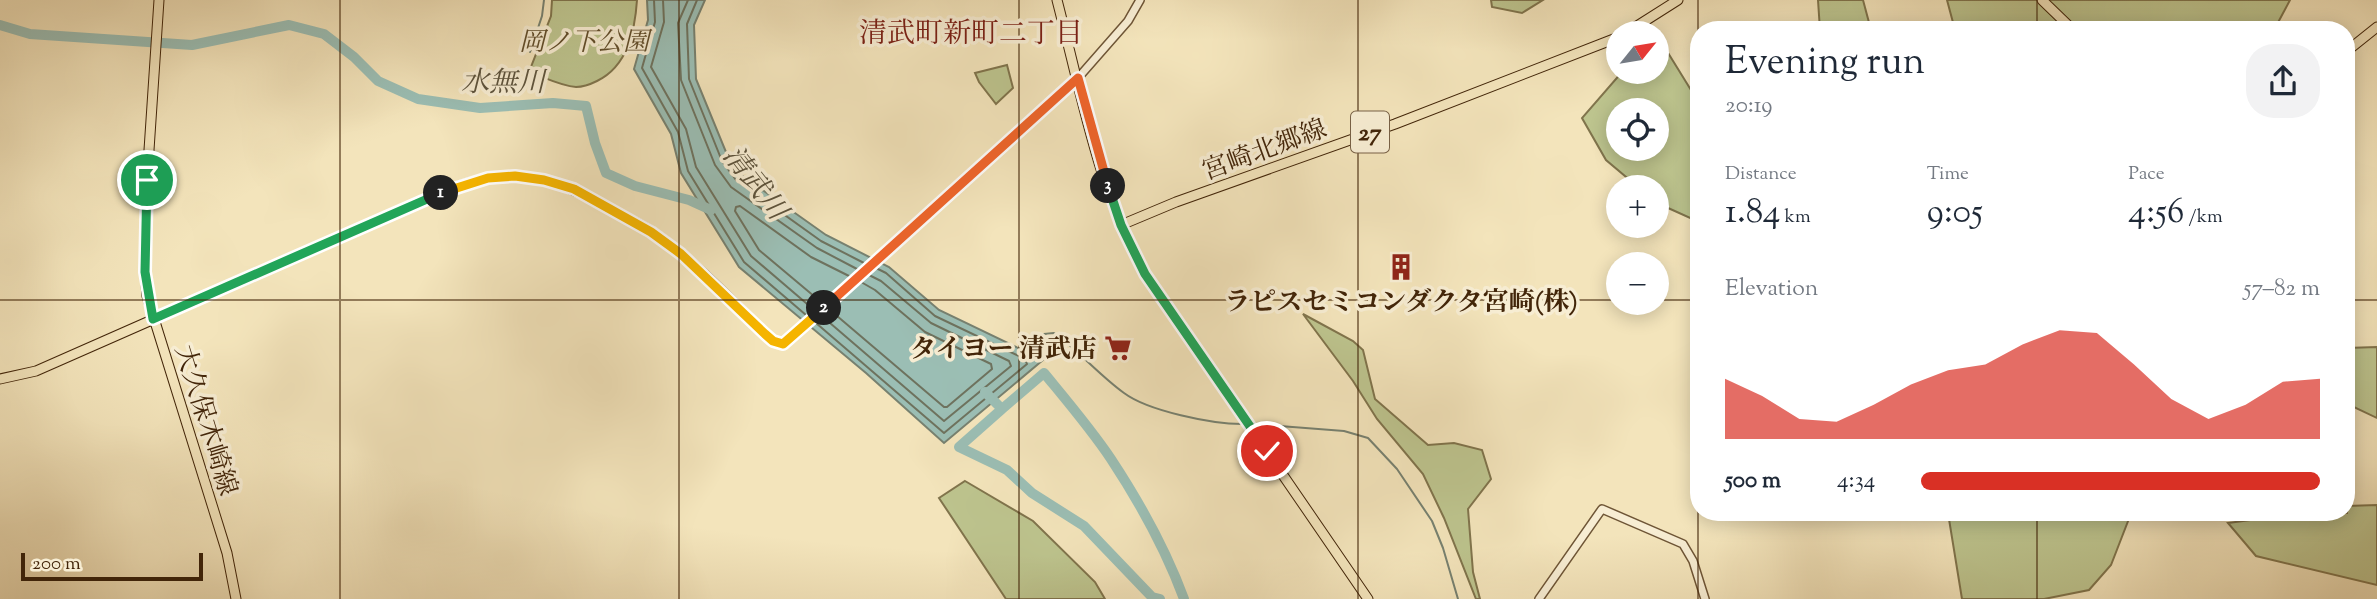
<!DOCTYPE html>
<html lang="en">
<head>
<meta charset="utf-8">
<style>
  :root { --surface:#fff; --page:#f2f2f3; --text:#1f2937; --muted:#747a83; --accent:#d93025 }
  body { margin:0; font-family:"Sorts Mill Goudy","Noto Serif JP",serif; background:var(--page); color:var(--text); height:100vh; display:flex; flex-direction:column; font-size:26px; white-space:nowrap }
  * { box-sizing:border-box; margin:0 }
  p { font-size:23px; color:var(--muted) }
  .icon { flex:none; width:38px; height:38px; fill:none; stroke:currentColor; stroke-width:2; stroke-linecap:round; stroke-linejoin:round }
  .map { position:relative; flex:1; overflow:hidden }
  .drawer { position:absolute; left:1690px; top:21px; width:665px; height:500px; display:flex; flex-direction:column; background:var(--surface); border-radius:28px; box-shadow:0 4px 18px #0003 }
  .drawer>* { flex:none }
  .needle { width:46px; rotate:60deg }
  .tools { position:absolute; left:1606px; top:21px; display:grid; gap:14px }
  .tools a { display:grid; place-items:center; width:63px; height:63px; border-radius:50%; background:var(--surface); box-shadow:0 4px 18px #0003; font-size:35px }
  .scale { position:absolute; left:21px; bottom:18px; width:182px; box-sizing:border-box; padding-left:7px; border:4px solid #422509; border-top:0; font-size:19px; line-height:24px; white-space:nowrap; color:#422509; -webkit-text-stroke:5px #f7edd3; paint-order:stroke }
  .pin { position:absolute; display:grid; place-items:center; width:60px; height:60px; color:#fff; margin:-30px; border:4px solid #fff; border-radius:50%; box-shadow:0 2px 7px #0007 }
  .km { position:absolute; width:35px; height:35px; margin:-18px; border-radius:50%; background:#222; color:#fff; font-size:19px; line-height:35px; text-align:center }
  .round { display:grid; place-items:center; flex:none; width:74px; height:74px; border-radius:28px; background:var(--page) }
  .summary { display:flex; align-items:center; justify-content:space-between; height:119px; padding:0 35px }
  h1 { font-size:38px; font-weight:600; line-height:52px }
  .figures { display:grid; grid-template-columns:repeat(3,1fr); gap:10px; height:119px; padding:7px 35px }
  .figures div { display:grid; align-content:center }
  .figures b { font-size:35px; font-weight:600 }
  .figures small { font-size:19px; font-weight:400 }
  .figures p { font-size:19px }
  .chart { height:196px; padding:14px 35px }
  .chart p { display:flex; justify-content:space-between }
  .chart svg { width:100%; height:126px; margin-top:7px; fill:var(--accent); opacity:.7 }
  ul { padding:0 35px; list-style:none; font-size:23px }
  li { display:grid; grid-template-columns:112px 84px 1fr; align-items:center; height:52px }
  li i { height:18px; border-radius:9px; background:var(--accent) }
  .map>svg:first-child { display:block }
  .green { fill:#bdc48e; stroke:#80744c; stroke-width:2; fill-rule:evenodd }
  .water { fill:#9bbeb4; stroke:#778170; stroke-width:2 }
  .lines { fill:none; stroke-linecap:round; stroke-linejoin:round }
  .shore { stroke:#6e725e; stroke-width:2 }
  .stream { stroke:#778170; stroke-width:2 }
  .river { stroke:#9bbeb4; stroke-width:10 }
  .minor-casing { stroke:#6e5536; stroke-width:10 }
  .major-casing { stroke:#422509; stroke-width:11 }
  .minor { stroke:#f7edd3; stroke-width:7 }
  .major { stroke:#f3e4bb; stroke-width:9 }
  .split-1-casing { stroke:#fff; stroke-width:14 }
  .split-2-casing { stroke:#fff; stroke-width:14 }
  .split-3-casing { stroke:#fff; stroke-width:14 }
  .split-4-casing { stroke:#fff; stroke-width:14 }
  .split-1 { stroke:#22a559; stroke-width:9 }
  .split-2 { stroke:#f5b400; stroke-width:9 }
  .split-3 { stroke:#f0652b; stroke-width:9 }
  .split-4 { stroke:#22a559; stroke-width:9 }
  .grid { fill:none; stroke:#422509; stroke-width:2; stroke-opacity:0.55 }
  .labels { text-anchor:middle; stroke-width:7; stroke-linejoin:round; paint-order:stroke }
  .shield { fill:#f7edd3; stroke:#786146; stroke-width:2 }
  .shield-label { font-size:24px; font-weight:bold; fill:#422509 }
  .park-label { font-size:26px; font-style:italic; fill:#614d2a; stroke:#f7edd3 }
  .street-label { font-size:26px; fill:#422509; stroke:#f7edd3 }
  .poi-label { font-size:26px; font-weight:bold; fill:#422509; stroke:#f7edd3 }
  .neighbourhood-label { font-size:28px; fill:#7a1f14; stroke:#f7edd3 }
  .water-label { font-size:28px; font-style:italic; fill:#5d533c; stroke:#f7edd3 }
</style>
</head>
<body>
<div class="map">
<svg width="2377" height="599" viewBox="0 0 2377 599">
  <rect width="100%" height="100%" fill="#f3e4bb"/>
  <filter id="stains"><feTurbulence type="fractalNoise" baseFrequency=".00286" numOctaves="4"/><feColorMatrix values="0 0 0 0 .2 0 0 0 0 .09 0 0 0 0 .02 0 0 0 .5 -.17"/></filter>
  <radialGradient id="worn" r=".72"><stop offset=".6" stop-color="#630" stop-opacity="0"/><stop offset="1" stop-color="#630" stop-opacity=".3"/></radialGradient>
  <path class="green" d="M 552,0 L 637,0 C 635,30 628,66 597,81 C 591,84 584,87 576,87 C 560,86 544,77 529,72 L 551,16 Z
    M 1491,0 L 1543,0 L 1522,13 L 1492,7 Z
    M 1818,0 L 1863,0 L 1871,30 L 1820,30 Z
    M 1947,0 L 2290,0 L 2274,30 L 1955,30 Z
    M 1657,35 L 1699,103 L 1699,222 L 1657,203 L 1657,187 L 1638,187 L 1606,160 L 1582,118 L 1622,72 L 1657,72 ZM 1619,110 L 1657,110 L 1657,149 L 1619,149 Z
    M 1007,65 L 1013,88 L 996,104 L 979,82 L 975,73 Z
    M 1303,314 L 1353,341 L 1363,350 L 1375,399 L 1428,445 L 1454,443 L 1482,450 L 1491,479 L 1468,509 L 1473,572 L 1480,599 L 1476,599 L 1444,518 L 1423,474 L 1377,419 L 1353,381 Z
    M 2377,347 L 2377,418 L 2354,407 L 2347,409 L 2347,348 Z
    M 965,481 L 1033,521 L 1095,582 L 1105,599 L 1006,599 L 939,498 Z
    M 2377,505 L 2377,585 L 2256,556 L 2228,523 L 2304,513 L 2347,513 L 2347,506 Z
    M 1948,513 L 2129,513 L 2130,516 L 2111,565 L 2089,590 L 2044,599 L 1962,599 Z"/>
  <path class="water" d="M 647,0 L 705,0 L 694,25 L 696,79 L 728,157 L 740,174 L 826,235 L 889,267 L 939,310 L 1043,360 L 944,443 L 866,373 L 739,267 L 681,173 L 671,134 L 634,69 L 648,20 Z"/>
  <g class="lines">
    <path class="shore" d="M 654,0 L 655,22 L 642,68 L 678,132 L 688,171 L 744,262 L 806,315
      M 663,0 L 664,22 L 651,67 L 686,129 L 696,167 L 751,256 L 813,309
      M 688,0 L 678,23 L 681,80 L 715,165 L 731,187 L 817,248 L 857,269
      M 697,0 L 687,24 L 689,79 L 722,161 L 736,180 L 821,241 L 864,263
      M 821,302 L 759,250 L 735,211 L 736,207 L 740,206 L 811,257 L 849,276
      M 830,310 L 944,407 L 947,407 L 992,369 L 991,364 L 925,332 L 875,290 L 861,282
      M 823,317 L 944,421 L 1011,366 L 1009,361 L 931,323 L 881,281 L 869,275
      M 816,323 L 944,433 L 1027,364 L 1025,359 L 935,316 L 886,273 L 876,268"/>
    <path class="stream" d="M 530,52 L 542,16 L 544,0
      M 1022,350 L 1044,334 L 1054,333 C 1079,351 1099,375 1124,393 C 1148,411 1212,424 1242,424
      M 1252,424 L 1344,431 L 1368,438 L 1397,469 L 1432,521 L 1443,548 L 1458,599"/>
    <path class="river" d="M 0,25 L 30,34 L 192,45 L 289,25 L 324,34 L 354,57 L 378,81 L 418,99 L 480,108 L 553,103 L 586,106 L 595,143 L 606,173 L 635,186 L 689,200 L 711,210
      M 985,392 L 1002,409 L 1044,373 C 1067,401 1091,429 1111,459 C 1140,503 1166,550 1184,599
      M 1002,409 L 959,447 L 1007,470 L 1032,493 L 1084,526 L 1152,597 L 1160,599"/>
    <defs>
      <path id="minor" d="M 1078,78 L 1128,21 L 1140,0
        M 1539,599 L 1602,509 L 1683,544 L 1693,561 L 1705,599"/>
      <path id="major" d="M 159,0 L 147,180 L 145,272 L 147,296 L 227,553 L 236,599
        M 1057,0 C 1081,92 1098,191 1145,274 L 1368,599
        M 2042,0 L 2073,30
        M 1626,33 L 1678,0
        M 2347,51 L 2377,27
        M 1121,225 L 1176,202 L 1395,124 L 1619,37
        M 0,379 L 36,371 L 438,194 C 463,184 489,175 516,177 C 550,178 578,191 607,207 C 622,216 639,223 654,233 C 695,262 730,299 765,334 L 773,341 L 783,344 L 1078,78"/>
    </defs>
    <use href="#minor" class="minor-casing"/>
    <use href="#major" class="major-casing"/>
    <use href="#minor" class="minor"/>
    <use href="#major" class="major"/>
  </g>
  <g class="lines">
    <defs>
      <path id="split-1" d="M 147,180 L 145,272 L 153,319 L 441,193"/>
      <path id="split-2" d="M 441,193 L 488,178 L 515,176 L 544,180 L 574,189 L 651,232 L 681,254 L 765,334 L 773,341 L 783,344 L 824,308"/>
      <path id="split-3" d="M 824,308 L 1078,78 L 1108,186"/>
      <path id="split-4" d="M 1108,186 L 1121,225 L 1145,274 L 1267,451"/>
    </defs>
    <use href="#split-1" class="split-1-casing"/>
    <use href="#split-2" class="split-2-casing"/>
    <use href="#split-3" class="split-3-casing"/>
    <use href="#split-4" class="split-4-casing"/>
    <use href="#split-1" class="split-1"/>
    <use href="#split-2" class="split-2"/>
    <use href="#split-3" class="split-3"/>
    <use href="#split-4" class="split-4"/>
  </g>
  <path class="grid" d="M 340,0 L 340,599M 679,0 L 679,599M 1019,0 L 1019,599M 1358,0 L 1358,599M 1698,0 L 1698,599M 2037,0 L 2037,30M 0,300 L 1619,300M 1657,300 L 1699,300M 2347,300 L 2377,300M 2037,513 L 2037,599"/>
  <defs>
    <symbol id="building-bare" viewBox="-9 -9 18 18"><path d="M-4-6H4V6H1V3H-1V6H-4ZM-2.5-4.3h1.7v1.8h-1.7ZM.8-4.3h1.7v1.8H.8ZM-2.5-1h1.7V.8h-1.7ZM.8-1h1.7V.8H.8Z" fill="#8f2418" stroke="#f7edd3" stroke-width="2.5" paint-order="stroke"/></symbol>
    <symbol id="supermarket-bare" viewBox="-9 -9 18 18"><path d="M-6-5.5h2.5l.6 2H6L4.5 2H-2.5L-4.4-4H-6ZM-1.5 3.2a1.3 1.3 0 1 0 .1 0ZM3 3.2a1.3 1.3 0 1 0 .1 0Z" fill="#8f2418" stroke="#f7edd3" stroke-width="2.5" paint-order="stroke"/></symbol>
  </defs>
  <g fill-rule="evenodd">
    <use href="#building-bare" x="1382" y="248" width="38" height="38"/>
    <use href="#supermarket-bare" x="1099" y="329" width="38" height="38"/>
  </g>
  <g class="labels">
    <rect class="shield" x="1351" y="111.5" width="38" height="41" rx="5"/>
    <g class="shield-label">
      <text x="1370" y="140">27</text>
    </g>
    <g class="park-label">
      <text x="584" y="50">岡ノ下公園</text>
    </g>
    <g class="street-label">
      <text transform="translate(1264 149) rotate(-20)" y="9">宮崎北郷線</text>
      <text transform="translate(207 420) rotate(73)" y="9">大久保木崎線</text>
    </g>
    <g class="poi-label">
      <text x="1401" y="310">ラピスセミコンダクタ宮崎(株)</text>
      <text x="1097" y="357" text-anchor="end">タイヨー 清武店</text>
    </g>
    <g class="neighbourhood-label">
      <text x="971" y="42">清武町新町二丁目</text>
    </g>
    <g class="water-label">
      <text x="503" y="91">水無川</text>
      <text transform="translate(756 182) rotate(52)" y="10">清武川</text>
    </g>
  </g>
  <rect width="100%" height="100%" filter="url(#stains)"/>
  <rect width="100%" height="100%" fill="url(#worn)"/>
</svg>
<div class="tools">
<a><svg class="needle" viewBox="-14 -14 28 28"><path d="M0-13l5 13h-10z" fill="#e53935"/><path d="M0 13l5-13h-10z" fill="#747a83"/></svg></a>
<a><svg class="icon" aria-label="locate" viewBox="0 0 24 24"><circle cx="12" cy="12" r="6"/><path d="M12 2v4M12 18v4M2 12h4M18 12h4"/></svg></a>
<a>+</a>
<a>−</a>
</div>
<div class="scale">200 m</div>
<div class="pin" style="left:147px;top:180px;background:#1e9e55"><svg class="icon" aria-label="arrive" viewBox="0 0 24 24"><path d="M6 21V4h12l-3 4 3 4H6"/></svg></div>
<div class="pin" style="left:1267px;top:451px;background:#d93025"><svg class="icon" aria-label="check" viewBox="0 0 24 24"><path d="M5 12l5 5 9-10"/></svg></div>
<b class="km" style="left:441px;top:193px">1</b>
<b class="km" style="left:824px;top:308px">2</b>
<b class="km" style="left:1108px;top:186px">3</b>
<section class="drawer">
<div class="summary"><div><h1>Evening run</h1><p>20:19</p></div><a class="round"><svg class="icon" aria-label="share" viewBox="0 0 24 24"><path d="M12 15V3M7 8l5-5 5 5M5 13v7h14v-7"/></svg></a></div>
<div class="figures">
<div><p>Distance</p><b>1.84<small> km</small></b></div>
<div><p>Time</p><b>9:05</b></div>
<div><p>Pace</p><b>4:56<small> /km</small></b></div>
</div>
<div class="chart"><p><span>Elevation</span>57–82 m</p>
<svg viewBox="0 0 160 44" preserveAspectRatio="none"><path d="M0 44V23L10 29L20 37L30 38L40 32L50 25L60 20L70 18L80 11L90 6L100 7L110 18L120 30L130 37L140 32L150 24L160 23V44z"/></svg>
</div>
<ul>
<li><b>500 m</b>4:34<i style="width:100%"></i></li>
</ul>
</section>
</div>
</body>
</html>
